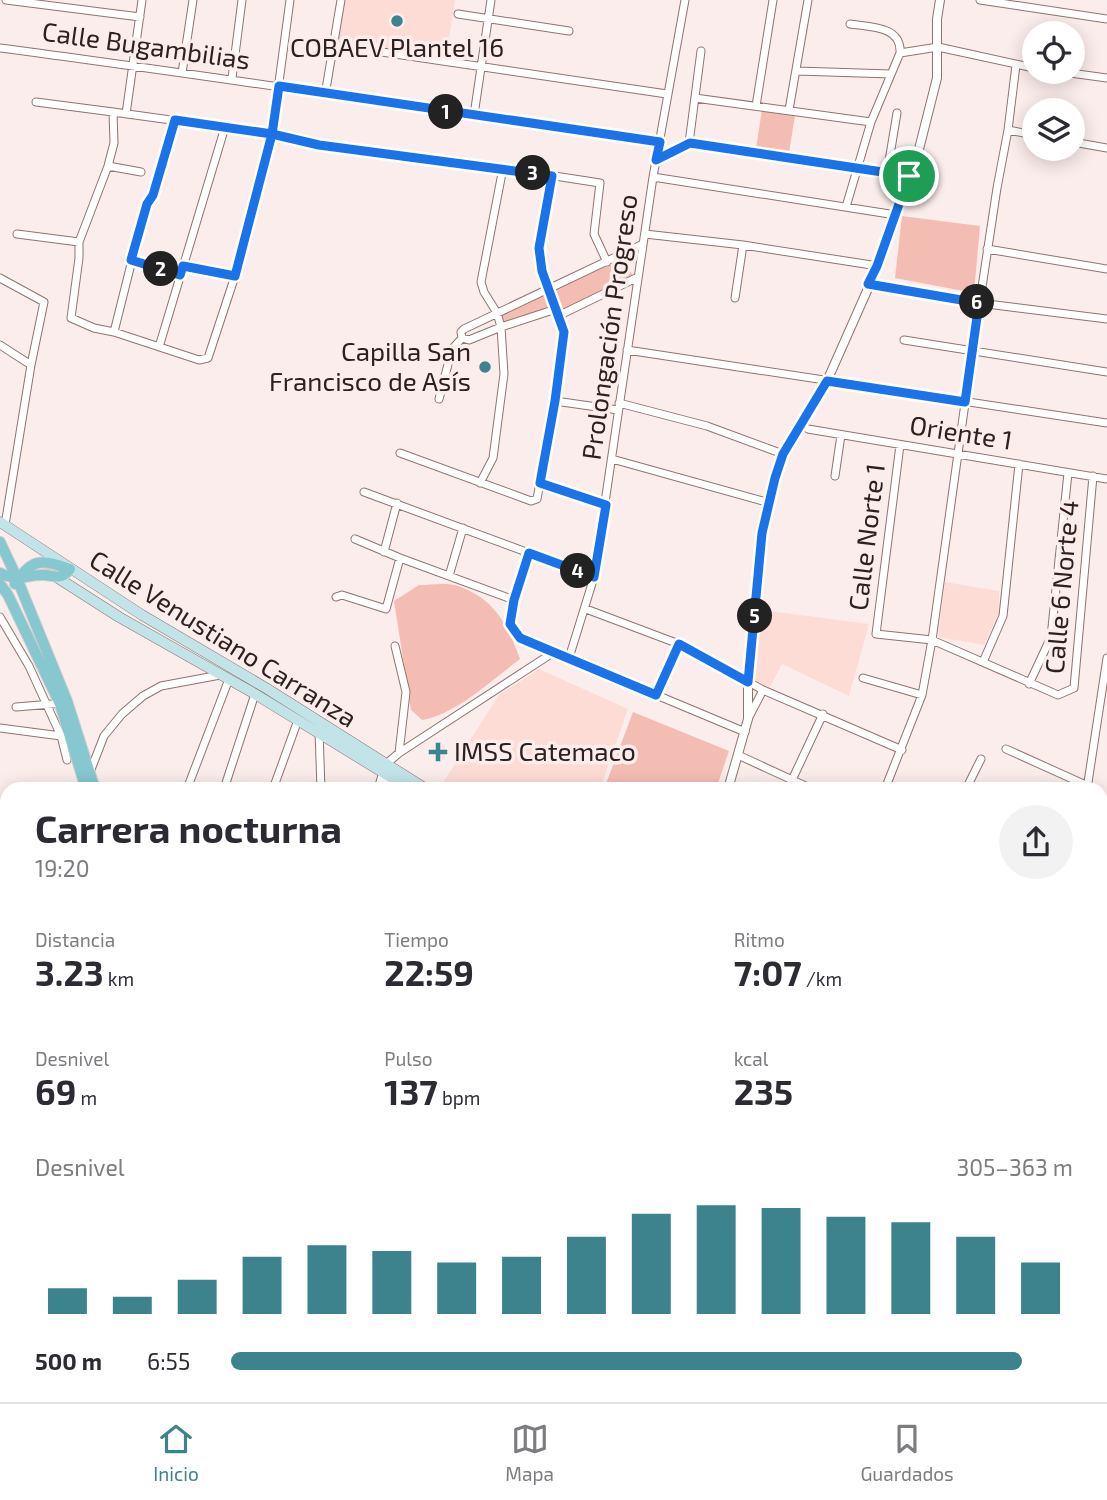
<!DOCTYPE html>
<html lang="es">
<head>
<meta charset="utf-8">
<style>
  :root { --surface:#fff; --page:#f2f2f3; --text:#2b2b33; --muted:#7c7c81; --line:#e1e1e2; --accent:#3d838e }
  body { margin:0; font-family:"Exo 2",sans-serif; background:var(--page); color:var(--text); height:100vh; display:flex; flex-direction:column; font-size:26px; white-space:nowrap }
  * { box-sizing:border-box; margin:0 }
  p { font-size:23px; color:var(--muted) }
  .icon { flex:none; width:38px; height:38px; fill:none; stroke:currentColor; stroke-width:2; stroke-linecap:round; stroke-linejoin:round }
  .map { position:relative; flex:1; overflow:hidden }
  .panel { position:absolute; left:0px; top:782px; width:1108px; height:621px; display:flex; flex-direction:column; background:var(--surface); border-radius:21px 21px 0 0; box-shadow:0 4px 18px #0003 }
  .panel>* { flex:none }
  .tools { position:absolute; left:1022px; top:21px; display:grid; gap:14px }
  .tools a { display:grid; place-items:center; width:63px; height:63px; border-radius:50%; background:var(--surface); box-shadow:0 4px 18px #0003; font-size:35px }
  .pin { position:absolute; display:grid; place-items:center; width:60px; height:60px; color:#fff; margin:-30px; border:4px solid #fff; border-radius:50%; box-shadow:0 2px 7px #0007 }
  .km { position:absolute; width:35px; height:35px; margin:-18px; border-radius:50%; background:#222; color:#fff; font-size:19px; line-height:35px; text-align:center }
  .round { display:grid; place-items:center; flex:none; width:74px; height:74px; border-radius:37px; background:var(--page) }
  .headline { display:flex; align-items:center; justify-content:space-between; height:119px; padding:0 35px }
  h1 { font-size:38px; font-weight:700; line-height:52px }
  .metrics { display:grid; grid-template-columns:repeat(3,1fr); gap:10px; height:119px; padding:7px 35px }
  .metrics div { display:grid; align-content:center }
  .metrics b { font-size:35px; font-weight:700 }
  .metrics small { font-size:19px; font-weight:400 }
  .metrics p { font-size:19px }
  .chart { height:196px; padding:14px 35px }
  .chart p { display:flex; justify-content:space-between }
  .chart svg { width:100%; height:126px; margin-top:7px; stroke:var(--accent); stroke-width:6 }
  ul { padding:0 35px; list-style:none; font-size:23px }
  li { display:grid; grid-template-columns:112px 84px 1fr; align-items:center; height:52px }
  li i { height:18px; border-radius:9px; background:var(--accent) }
  .dock { display:flex; justify-content:space-around; align-items:center; height:98px; border-top:2px solid var(--line); background:var(--surface); font-size:19px; color:var(--muted) }
  .dock a { display:grid; justify-items:center; gap:4px }
  .dock .active { color:var(--accent) }
  .map>svg:first-child { display:block }
  .built { fill:#fedcd6 }
  .green { fill:#f4bdb3 }
  .lines { fill:none; stroke-linecap:round; stroke-linejoin:round }
  .pedestrian-casing { stroke:#91736d; stroke-width:7 }
  .minor-casing { stroke:#91736d; stroke-width:9 }
  .tertiary-casing { stroke:#91736d; stroke-width:10 }
  .secondary-casing { stroke:#91736d; stroke-width:11 }
  .primary-casing { stroke:#d1cece; stroke-width:12 }
  .pedestrian { stroke:#fff; stroke-width:5 }
  .minor { stroke:#fff; stroke-width:7 }
  .tertiary { stroke:#fff; stroke-width:8 }
  .secondary { stroke:#c2e3e8; stroke-width:10 }
  .primary { stroke:#86c7d0; stroke-width:10 }
  .route-casing { stroke:#fff; stroke-width:14 }
  .route { stroke:#1a73e8; stroke-width:9 }
  .poi-dot { fill:#3d838e; stroke:#fbedeb; stroke-width:2.5 }
  .labels { text-anchor:middle; stroke-width:7; stroke-linejoin:round; paint-order:stroke }
  .street-label { font-size:26px; fill:#2d201e; stroke:#fbedeb }
  .poi-label { font-size:26px; fill:#2d201e; stroke:#fbedeb }
</style>
</head>
<body>
<div class="map">
<svg width="1107" height="1402" viewBox="0 0 1107 1402">
  <rect width="100%" height="100%" fill="#fbedeb"/>
  <path class="built" d="M 345,0 L 455,0 L 446,58 L 338,43 Z
    M 945,582 L 999,591 L 999,613 L 984,645 L 938,637 Z
    M 762,610 L 869,624 L 849,696 L 782,664 L 770,687 L 753,681 Z
    M 539,669 L 628,709 L 600,789 L 439,789 L 499,695 Z"/>
  <path class="green" d="M 762,110 L 795,115 L 789,153 L 756,148 Z
    M 902,216 L 980,226 L 974,293 L 895,278 Z
    M 624,259 L 633,276 L 562,310 L 555,289 Z
    M 548,293 L 552,306 L 503,324 L 500,314 Z
    M 419,585 C 430,585 447,582 458,586 C 495,599 507,624 520,659 C 493,679 455,715 422,720 L 411,710 L 394,601 Z
    M 633,712 L 729,751 L 716,789 L 604,789 Z"/>
  <g class="lines">
    <defs>
      <path id="pedestrian" d="M 1078,1402 L 1079,1396"/>
      <path id="minor" d="M 6,0 L 140,17
        M 290,0 L 272,134 L 235,276 L 208,358 L 199,360 L 114,332 L 94,328 L 71,318 L 79,258 L 79,242 L 108,166 L 114,143 L 113,112 L 272,134 L 319,145 L 503,168 L 600,183 L 594,234 L 607,262
        M 980,0 L 1107,19
        M 458,14 L 569,31
        M 334,45 L 667,94
        M 0,48 C 220,77 440,111 660,142
        M 900,53 L 938,47 L 1034,68
        M 797,71 L 891,74
        M 1063,72 L 1107,78
        M 182,73 L 193,0
        M 232,78 L 242,0
        M 325,95 L 341,0
        M 695,98 L 871,122
        M 36,102 L 113,112
        M 756,106 L 773,0
        M 789,110 L 808,0
        M 126,114 L 142,0
        M 474,115 L 491,0
        M 1008,130 L 1034,135
        M 1073,142 L 1107,148
        M 689,143 L 909,176
        M 689,143 L 701,51
        M 656,160 L 689,143
        M 108,166 L 141,172
        M 887,173 L 897,113
        M 653,177 L 896,215
        M 846,207 L 871,122 L 900,53 C 902,26 870,27 850,24
        M 17,234 L 79,242
        M 645,234 L 743,245 L 878,266
        M 987,249 L 1107,269
        M 131,260 L 180,275
        M 183,266 L 235,276
        M 0,278 L 44,302 L 31,365 L 5,525
        M 868,284 L 979,303 L 1107,319
        M 735,298 L 743,245
        M 558,316 L 638,277
        M 114,332 L 141,224 L 147,204 L 153,195 L 175,120
        M 462,338 L 469,340 L 501,327 L 556,309
        M 904,340 L 1107,372
        M 0,345 L 31,365
        M 159,347 L 225,127
        M 627,350 L 1107,423
        M 439,399 L 452,349 L 462,338 L 461,332 L 464,329 L 643,244
        M 555,401 L 618,410
        M 619,403 L 707,426 L 783,454
        M 808,429 L 1107,479
        M 900,445 L 876,634 L 932,640 L 1058,695 L 1074,688 L 1093,476
        M 400,453 L 531,501 L 537,499 L 555,401 L 564,332 L 540,259 L 539,248 L 552,176
        M 612,459 L 770,503
        M 835,476 L 841,435
        M 480,483 L 493,458 L 504,374 L 501,327 L 497,313 L 484,292 L 481,282 L 503,168
        M 540,483 L 606,505
        M 364,492 L 594,577
        M 355,539 L 400,558 L 514,600
        M 384,552 L 397,503
        M 529,553 L 514,600 L 510,624 L 520,638 L 745,732
        M 449,576 L 463,528
        M 336,597 L 342,595 L 386,609 L 400,558
        M 586,609 L 679,644 L 763,690 L 902,750
        M 0,617 L 29,666 L 61,736
        M 395,646 L 406,692 L 399,753
        M 569,658 L 594,577 L 653,177 L 685,0
        M 983,662 L 1003,616 L 1019,464
        M 863,678 L 922,695
        M 1029,684 L 1051,637 L 1068,473
        M 656,695 L 679,644
        M 16,707 L 64,703
        M 748,719 L 763,690
        M 0,728 L 61,736 L 67,760
        M 319,731 L 321,789
        M 1006,749 L 1088,786
        M 738,755 L 812,789
        M 90,772 L 104,736 L 122,714 L 143,696 L 161,686 L 220,675
        M 792,780 L 823,714
        M 187,789 L 229,679
        M 224,789 L 255,694
        M 273,789 L 298,720
        M 378,789 L 385,765 L 399,753 L 554,652
        M 385,789 L 389,773
        M 885,789 L 922,695 L 932,640 L 972,353 L 997,188 L 1008,130 L 1016,65
        M 966,789 L 981,759
        M 1087,789 L 1107,658
        M 1101,806 L 1107,808
        M 1101,900 L 1107,902
        M 0,970 L 7,972
        M 1101,1009 L 1107,1011
        M 0,1021 L 7,1024
        M 1101,1063 L 1107,1065
        M 0,1084 L 7,1086
        M 0,1122 L 0,1140
        M 1101,1131 L 1107,1110
        M 1101,1168 L 1107,1170
        M 0,1196 L 7,1199
        M 1101,1220 L 1107,1222
        M 0,1246 L 7,1248
        M 1101,1252 L 1107,1236
        M 1101,1382 L 1107,1384
        M 122,1396 L 122,1402
        M 248,1396 L 249,1402
        M 335,1396 L 336,1402
        M 408,1396 L 409,1402
        M 414,1396 L 415,1402
        M 499,1396 L 500,1402
        M 581,1396 L 582,1402
        M 633,1396 L 634,1402
        M 260,1402 L 303,1396
        M 656,1402 L 680,1396
        M 819,1402 L 821,1396
        M 884,1402 L 884,1396
        M 944,1402 L 944,1396
        M 1041,1402 L 1042,1396"/>
      <path id="tertiary" d="M 728,789 L 748,719 L 748,682 L 762,533 L 775,478 L 783,454 L 827,381 L 878,266 L 918,153 L 937,78 L 937,19 L 940,0
        M 1101,1314 L 1107,1317"/>
      <path id="secondary" d="M 0,522 L 142,615 L 266,688 L 426,789
        M 58,578 L 119,617 L 255,694 L 410,789
        M 1101,957 L 1107,959"/>
      <path id="primary" d="M 0,542 L 16,576 L 67,701 L 95,789
        M 0,573 C 21,583 25,574 44,575 C 56,576 61,580 70,569 C 40,559 33,558 15,584
        M 0,584 L 8,595 L 60,704 L 86,789
        M 173,1396 L 174,1402
        M 183,1396 L 183,1402"/>
    </defs>
    <use href="#pedestrian" class="pedestrian-casing"/>
    <use href="#minor" class="minor-casing"/>
    <use href="#tertiary" class="tertiary-casing"/>
    <use href="#secondary" class="secondary-casing"/>
    <use href="#primary" class="primary-casing"/>
    <use href="#pedestrian" class="pedestrian"/>
    <use href="#minor" class="minor"/>
    <use href="#tertiary" class="tertiary"/>
    <use href="#secondary" class="secondary"/>
    <use href="#primary" class="primary"/>
  </g>
  <g class="lines">
    <defs>
      <path id="route" d="M 909,176 L 690,143 L 656,160 L 660,142 L 279,86 L 272,134 L 175,120 L 153,195 L 147,204 L 131,260 L 180,275 L 183,266 L 235,276 L 272,134 L 319,145 L 552,176 L 539,248 L 542,271 L 564,332 L 555,401 L 540,483 L 606,505 L 594,577 L 529,553 L 514,600 L 510,624 L 520,638 L 656,695 L 679,644 L 748,682 L 762,533 L 775,478 L 783,454 L 827,381 L 965,402 L 979,303 L 868,284 L 877,266 L 909,176"/>
    </defs>
    <use href="#route" class="route-casing"/>
    <use href="#route" class="route"/>
  </g>
  <g class="poi-dot">
    <circle cx="397" cy="21" r="7"/>
    <circle cx="485" cy="367" r="7"/>
    <path d="M434.5 741.5h7v7h7v7h-7v7h-7v-7h-7v-7h7z"/>
  </g>
  <g class="labels">
    <g class="street-label">
      <text transform="translate(146 46) rotate(8)" y="9">Calle Bugambilias</text>
      <text transform="translate(610 327) rotate(-82)" y="9">Prolongación Progreso</text>
      <text transform="translate(961 433) rotate(9)" y="9">Oriente 1</text>
      <text transform="translate(867 537) rotate(-83)" y="9">Calle Norte 1</text>
      <text transform="translate(1062 587) rotate(-85)" y="9">Calle 6 Norte 4</text>
      <text transform="translate(223 639) rotate(32)" y="9">Calle Venustiano Carranza</text>
    </g>
    <g class="poi-label">
      <text x="397" y="57">COBAEV Plantel 16</text>
      <text x="471" y="361" text-anchor="end">Capilla San<tspan x="471" dy="30">Francisco de Asís</tspan></text>
      <text x="454" y="761" text-anchor="start">IMSS Catemaco</text>
    </g>
  </g>
</svg>
<div class="tools">
<a><svg class="icon" aria-label="locate" viewBox="0 0 24 24"><circle cx="12" cy="12" r="6"/><path d="M12 2v4M12 18v4M2 12h4M18 12h4"/></svg></a>
<a><svg class="icon" aria-label="layers" viewBox="0 0 24 24"><path d="M12 4l9 5-9 5-9-5zM3 14l9 5 9-5"/></svg></a>
</div>
<div class="pin" style="left:909px;top:176px;background:#1e9e55"><svg class="icon" aria-label="arrive" viewBox="0 0 24 24"><path d="M6 21V4h12l-3 4 3 4H6"/></svg></div>
<b class="km" style="left:446px;top:112px">1</b>
<b class="km" style="left:161px;top:269px">2</b>
<b class="km" style="left:533px;top:173px">3</b>
<b class="km" style="left:578px;top:571px">4</b>
<b class="km" style="left:755px;top:616px">5</b>
<b class="km" style="left:977px;top:302px">6</b>
<section class="panel">
<div class="headline"><div><h1>Carrera nocturna</h1><p>19:20</p></div><a class="round"><svg class="icon" aria-label="share" viewBox="0 0 24 24"><path d="M12 15V3M7 8l5-5 5 5M5 13v7h14v-7"/></svg></a></div>
<div class="metrics">
<div><p>Distancia</p><b>3.23<small> km</small></b></div>
<div><p>Tiempo</p><b>22:59</b></div>
<div><p>Ritmo</p><b>7:07<small> /km</small></b></div>
</div>
<div class="metrics">
<div><p>Desnivel</p><b>69<small> m</small></b></div>
<div><p>Pulso</p><b>137<small> bpm</small></b></div>
<div><p>kcal</p><b>235</b></div>
</div>
<div class="chart"><p><span>Desnivel</span>305–363 m</p>
<svg viewBox="0 0 160 44" preserveAspectRatio="none"><path d="M5 44V35M15 44V38M25 44V32M35 44V24M45 44V20M55 44V22M65 44V26M75 44V24M85 44V17M95 44V9M105 44V6M115 44V7M125 44V10M135 44V12M145 44V17M155 44V26"/></svg>
</div>
<ul>
<li><b>500 m</b>6:55<i style="width:94%"></i></li>
</ul>
</section>
</div>
<nav class="dock">
<a class="active"><svg class="icon" aria-label="home" viewBox="0 0 24 24"><path d="M3 11l9-7 9 7M6 9v11h12V9"/></svg>Inicio</a>
<a><svg class="icon" aria-label="map" viewBox="0 0 24 24"><path d="M3 6l6-2 6 2 6-2v14l-6 2-6-2-6 2zM9 4v14M15 6v14"/></svg>Mapa</a>
<a><svg class="icon" aria-label="saved" viewBox="0 0 24 24"><path d="M7 4h10v16l-5-4-5 4z"/></svg>Guardados</a>
</nav>
</body>
</html>
